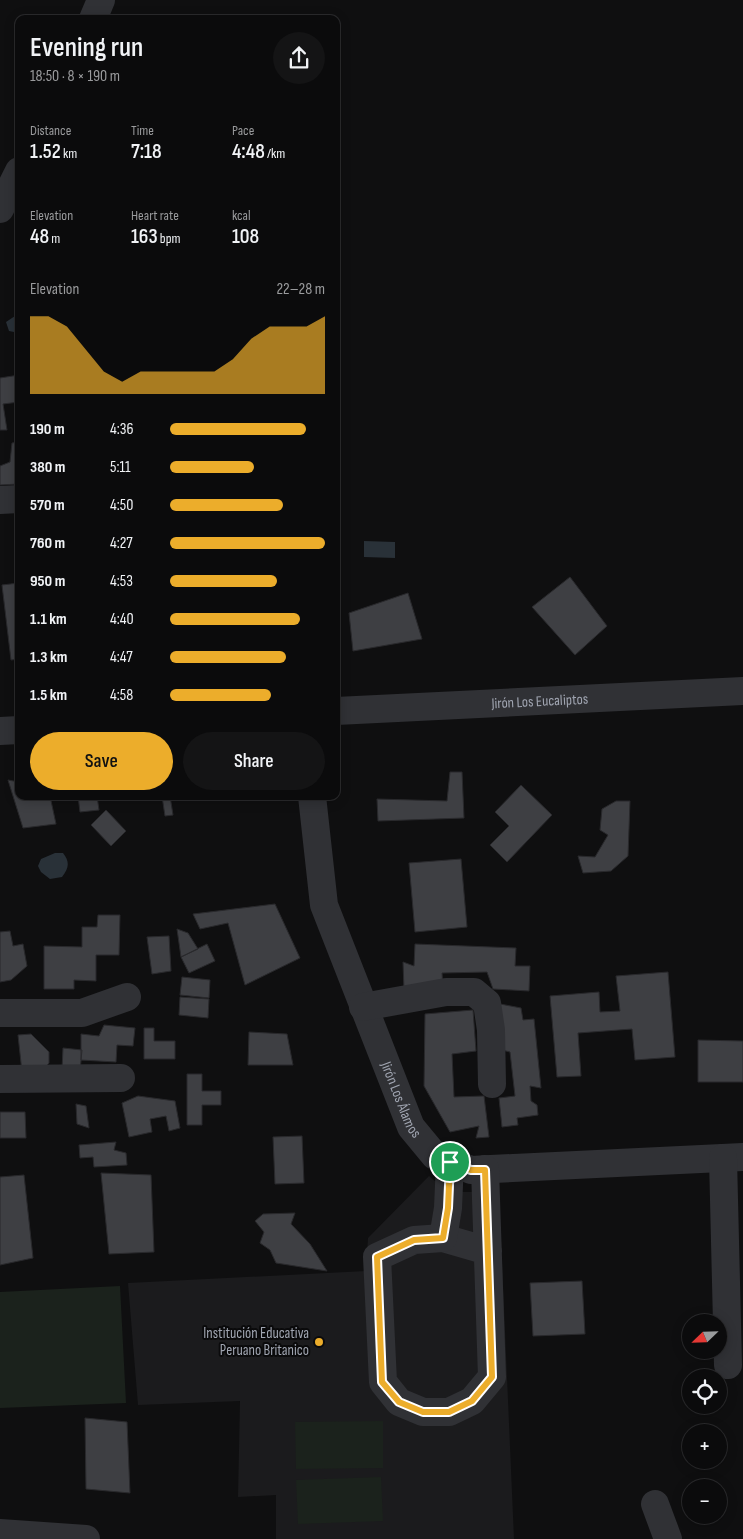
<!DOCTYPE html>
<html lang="en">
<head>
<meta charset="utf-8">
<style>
  :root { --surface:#0b0b0c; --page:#141415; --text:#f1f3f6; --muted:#9a9b9d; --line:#2b2b2d; --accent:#ecad2b }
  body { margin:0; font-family:"Sofia Sans Condensed",sans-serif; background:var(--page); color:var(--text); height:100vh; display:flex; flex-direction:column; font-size:19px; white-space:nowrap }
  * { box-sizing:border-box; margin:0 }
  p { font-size:16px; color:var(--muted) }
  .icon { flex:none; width:28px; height:28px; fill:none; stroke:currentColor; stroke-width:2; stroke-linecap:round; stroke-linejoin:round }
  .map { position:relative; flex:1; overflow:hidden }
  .panel { position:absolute; left:15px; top:15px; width:325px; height:785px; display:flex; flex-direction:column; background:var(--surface); border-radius:10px; box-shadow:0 2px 12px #0003,0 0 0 1px var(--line) }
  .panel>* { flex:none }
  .needle { width:32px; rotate:247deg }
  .controls { position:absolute; left:682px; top:1314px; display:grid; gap:10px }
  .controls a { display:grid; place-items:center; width:45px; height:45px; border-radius:50%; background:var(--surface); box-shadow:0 2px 12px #0003,0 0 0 1px var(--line); font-size:25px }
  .pin { position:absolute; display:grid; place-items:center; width:42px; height:42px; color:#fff; margin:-21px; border:2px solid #fff; border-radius:50%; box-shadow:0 1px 5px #0007 }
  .round { display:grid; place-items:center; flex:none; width:52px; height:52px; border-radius:26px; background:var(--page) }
  .headline { display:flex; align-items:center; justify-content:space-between; height:85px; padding:0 15px }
  h1 { font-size:28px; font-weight:600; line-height:38px }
  .figures { display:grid; grid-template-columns:repeat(3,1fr); gap:8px; height:85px; padding:5px 15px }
  .figures div { display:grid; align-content:center }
  .figures b { font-size:21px; font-weight:600 }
  .figures small { font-size:14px; font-weight:400 }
  .figures p { font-size:14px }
  .chart { height:140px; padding:10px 15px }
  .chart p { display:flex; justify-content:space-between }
  .chart svg { width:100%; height:90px; margin-top:5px; fill:var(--accent); opacity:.7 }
  .primary-button { display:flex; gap:10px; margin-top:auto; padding:10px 15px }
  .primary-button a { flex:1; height:58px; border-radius:30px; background:var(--accent); color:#111; font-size:20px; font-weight:600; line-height:58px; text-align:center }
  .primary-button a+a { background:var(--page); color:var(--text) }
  ul { padding:0 15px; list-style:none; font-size:16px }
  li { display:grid; grid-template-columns:80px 60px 1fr; align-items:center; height:38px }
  li i { height:12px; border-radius:6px; background:var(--accent) }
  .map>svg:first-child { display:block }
  .built { fill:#1b1b1d }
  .green { fill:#1b221c }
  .water { fill:#293138 }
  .building { fill:#3e3f43; stroke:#29292c }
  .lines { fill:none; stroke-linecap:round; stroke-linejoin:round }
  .minor { stroke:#303135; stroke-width:28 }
  .route-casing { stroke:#fff; stroke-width:10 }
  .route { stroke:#ecad2b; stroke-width:6 }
  .poi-dot { fill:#ecad2b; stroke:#0a0a0b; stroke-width:2 }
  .labels { text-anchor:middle; stroke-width:4; stroke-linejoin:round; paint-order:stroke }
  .street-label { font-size:15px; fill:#a0a5b1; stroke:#0a0a0b }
  .poi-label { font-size:15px; fill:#a0a5b1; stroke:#0a0a0b; text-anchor:end }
</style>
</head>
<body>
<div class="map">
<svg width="743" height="1539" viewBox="0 0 743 1539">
  <rect width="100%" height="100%" fill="#0f0f10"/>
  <path class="built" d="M 429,1176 L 448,1192 L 499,1192 L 514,1539 L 276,1539 L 276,1495 L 238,1497 L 240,1401 L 138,1405 L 128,1283 L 366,1271 L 368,1238 Z"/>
  <path class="green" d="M 120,1286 L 126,1403 L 0,1408 L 0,1292 Z
    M 383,1421 L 383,1468 L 296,1469 L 295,1422 Z
    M 381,1477 L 383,1521 L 298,1524 L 296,1480 Z"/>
  <path class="water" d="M 15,316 L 19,316 L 19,333 L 9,331 L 6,322 Z
    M 364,541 L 395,542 L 395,558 L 364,557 Z
    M 55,853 L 63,853 C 70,862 69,868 62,877 L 50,879 L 41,872 L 38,866 L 41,859 Z"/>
  <path class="building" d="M 19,375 L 19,402 L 3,404 L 7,430 L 0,430 L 0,378 Z
    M 19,442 L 19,484 L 0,485 L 0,466 L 10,462 L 12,443 Z
    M 570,577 L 607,626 L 575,655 L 532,607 Z
    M 19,583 L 19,659 L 11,660 L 2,585 Z
    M 408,593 L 422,639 L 353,651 L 349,613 Z
    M 450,772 L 462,772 L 464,818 L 378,821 L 377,799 L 447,801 Z
    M 8,780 L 19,782 L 19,796 L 50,796 L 56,824 L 23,828 Z
    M 521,785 L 552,815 L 507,862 L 490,845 L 509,826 L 495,812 Z
    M 78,796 L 97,796 L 99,810 L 80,812 Z
    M 162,796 L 170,796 L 173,815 L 165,816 Z
    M 616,801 L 630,801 L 628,856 L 611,871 L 583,873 L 578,856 L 595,857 L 608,835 L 600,830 L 602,809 Z
    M 106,810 L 126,831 L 111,846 L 91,825 Z
    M 461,859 L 467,927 L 415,932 L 409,863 Z
    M 275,904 L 300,958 L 245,985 L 228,923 L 200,929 L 193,914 Z
    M 98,915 L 120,915 L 119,955 L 96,955 L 96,981 L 74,980 L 74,989 L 44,989 L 44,946 L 82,947 L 82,927 L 97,927 Z
    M 177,929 L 188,933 L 198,949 L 181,957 Z
    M 10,931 L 13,946 L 23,944 L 27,966 L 11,980 L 0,982 L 0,932 Z
    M 169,936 L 171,971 L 152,974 L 147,937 Z
    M 207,944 L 215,961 L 189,973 L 181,957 Z
    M 415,944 L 516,948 L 515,966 L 530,966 L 529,991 L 493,989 L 487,972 L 442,973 L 443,989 L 404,990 L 403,962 L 414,966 Z
    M 668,972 L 675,1057 L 635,1060 L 632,1029 L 578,1033 L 581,1076 L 557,1077 L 550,996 L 599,992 L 600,1012 L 620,1011 L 616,976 Z
    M 182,977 L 210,980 L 209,998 L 180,995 Z
    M 180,997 L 209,999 L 208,1018 L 179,1015 Z
    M 495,1003 L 521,1008 L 523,1020 L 534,1019 L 541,1088 L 530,1086 L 531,1101 L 537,1105 L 538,1115 L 517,1118 L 518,1125 L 502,1127 L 499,1098 L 515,1096 L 510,1052 L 502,1050 Z
    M 473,1010 L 476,1051 L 452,1054 L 454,1097 L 484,1096 L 489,1137 L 476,1138 L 479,1126 L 450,1132 L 424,1086 L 425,1014 Z
    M 104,1025 L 135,1028 L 133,1046 L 117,1045 L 116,1062 L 81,1060 L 81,1034 L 99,1036 Z
    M 144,1028 L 154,1028 L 154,1041 L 175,1041 L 175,1059 L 144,1059 Z
    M 249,1032 L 287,1034 L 293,1065 L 248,1065 Z
    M 31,1034 L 49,1052 L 49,1063 L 42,1070 L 22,1072 L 18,1035 Z
    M 698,1040 L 743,1041 L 743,1082 L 698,1082 Z
    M 63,1048 L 82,1050 L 80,1071 L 62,1070 Z
    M 187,1074 L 202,1074 L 202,1091 L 221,1091 L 221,1105 L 202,1105 L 202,1125 L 187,1125 Z
    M 138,1096 L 175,1101 L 180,1128 L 169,1131 L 166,1116 L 150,1119 L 152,1132 L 129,1137 L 122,1103 Z
    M 76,1104 L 86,1106 L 89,1128 L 77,1124 Z
    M 0,1112 L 25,1112 L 26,1138 L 0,1138 Z
    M 302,1136 L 304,1183 L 275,1184 L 273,1137 Z
    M 116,1142 L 114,1150 L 126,1153 L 127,1165 L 94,1167 L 93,1157 L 80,1158 L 79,1145 Z
    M 101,1173 L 151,1175 L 154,1252 L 109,1254 Z
    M 24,1175 L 33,1258 L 0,1265 L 0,1177 Z
    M 295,1213 L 291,1224 L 310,1244 L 327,1271 L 276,1263 L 270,1250 L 260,1243 L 264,1232 L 255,1221 L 263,1214 Z
    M 582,1281 L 585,1334 L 533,1336 L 530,1283 Z
    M 85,1418 L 127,1422 L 130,1493 L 86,1489 Z"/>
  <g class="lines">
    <g class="minor">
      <path d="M 93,19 L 101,0"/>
      <path d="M 0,209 L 19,171"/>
      <path d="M 0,500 L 19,499"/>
      <path id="s1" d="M 336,711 L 743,691"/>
      <path d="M 0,731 L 19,730"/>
      <path id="s2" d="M 312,796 L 324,905 L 411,1127 L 435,1156 L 471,1170 L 743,1157"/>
      <path d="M 363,1007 L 446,992 L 474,992 L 487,1003 L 491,1030 L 492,1084"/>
      <path d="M 0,1013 L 82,1013 L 127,997"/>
      <path d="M 0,1079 L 121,1078"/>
      <path d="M 723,1158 L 728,1365"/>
      <path d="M 485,1169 L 492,1377 L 472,1401 L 449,1412 L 423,1412 L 399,1402 L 383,1382 L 377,1257 L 414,1240 L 443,1238 L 488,1251"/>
      <path d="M 443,1238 L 448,1208 L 450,1162"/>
      <path d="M 655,1504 L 668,1539"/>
      <path d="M 0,1533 L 86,1539"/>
    </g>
  </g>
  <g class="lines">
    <defs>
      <path id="route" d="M 450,1162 L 471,1170 L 485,1170 L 492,1377 L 472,1401 L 449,1412 L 423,1412 L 399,1402 L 382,1382 L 377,1257 L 414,1240 L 443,1238 L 448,1208 Z"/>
    </defs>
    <use href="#route" class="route-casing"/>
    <use href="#route" class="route"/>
  </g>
  <circle class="poi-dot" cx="319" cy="1342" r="5"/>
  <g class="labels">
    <g class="street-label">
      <text dy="5" stroke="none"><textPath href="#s1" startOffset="204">Jirón Los Eucaliptos</textPath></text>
      <text dy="5" stroke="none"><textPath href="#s2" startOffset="319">Jirón Los Álamos</textPath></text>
    </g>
    <g class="poi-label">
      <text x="309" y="1338">Institución Educativa<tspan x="309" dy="17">Peruano Britanico</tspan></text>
    </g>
  </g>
</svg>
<div class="controls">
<a><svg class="needle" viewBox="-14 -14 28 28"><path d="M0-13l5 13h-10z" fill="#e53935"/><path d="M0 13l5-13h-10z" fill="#9a9b9d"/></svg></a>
<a><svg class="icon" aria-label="locate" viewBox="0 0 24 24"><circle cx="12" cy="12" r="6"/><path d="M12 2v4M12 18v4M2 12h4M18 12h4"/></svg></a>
<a>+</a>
<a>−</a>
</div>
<div class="pin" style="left:450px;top:1162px;background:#1e9e55"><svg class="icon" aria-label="arrive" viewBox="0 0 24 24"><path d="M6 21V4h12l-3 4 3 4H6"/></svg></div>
<section class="panel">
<div class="headline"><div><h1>Evening run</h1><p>18:50 · 8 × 190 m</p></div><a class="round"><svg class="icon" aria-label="share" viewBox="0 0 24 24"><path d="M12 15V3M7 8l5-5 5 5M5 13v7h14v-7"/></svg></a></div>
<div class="figures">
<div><p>Distance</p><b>1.52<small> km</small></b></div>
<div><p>Time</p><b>7:18</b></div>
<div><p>Pace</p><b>4:48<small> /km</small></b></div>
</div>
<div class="figures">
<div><p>Elevation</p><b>48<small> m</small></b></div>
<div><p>Heart rate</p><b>163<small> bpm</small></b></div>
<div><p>kcal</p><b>108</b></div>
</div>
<div class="chart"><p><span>Elevation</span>22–28 m</p>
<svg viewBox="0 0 160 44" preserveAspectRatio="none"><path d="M0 44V6L10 6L20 11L30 22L40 33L50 38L60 33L70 33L80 33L90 33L100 33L110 27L120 17L130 11L140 11L150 11L160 6V44z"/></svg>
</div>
<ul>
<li><b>190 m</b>4:36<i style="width:88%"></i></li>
<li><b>380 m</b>5:11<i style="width:54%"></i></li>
<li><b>570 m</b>4:50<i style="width:73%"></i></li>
<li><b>760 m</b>4:27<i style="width:100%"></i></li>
<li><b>950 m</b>4:53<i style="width:69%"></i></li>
<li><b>1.1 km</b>4:40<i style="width:84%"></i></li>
<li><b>1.3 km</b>4:47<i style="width:75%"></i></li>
<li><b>1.5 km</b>4:58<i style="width:65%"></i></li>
</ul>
<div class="primary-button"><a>Save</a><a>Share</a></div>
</section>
</div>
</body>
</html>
